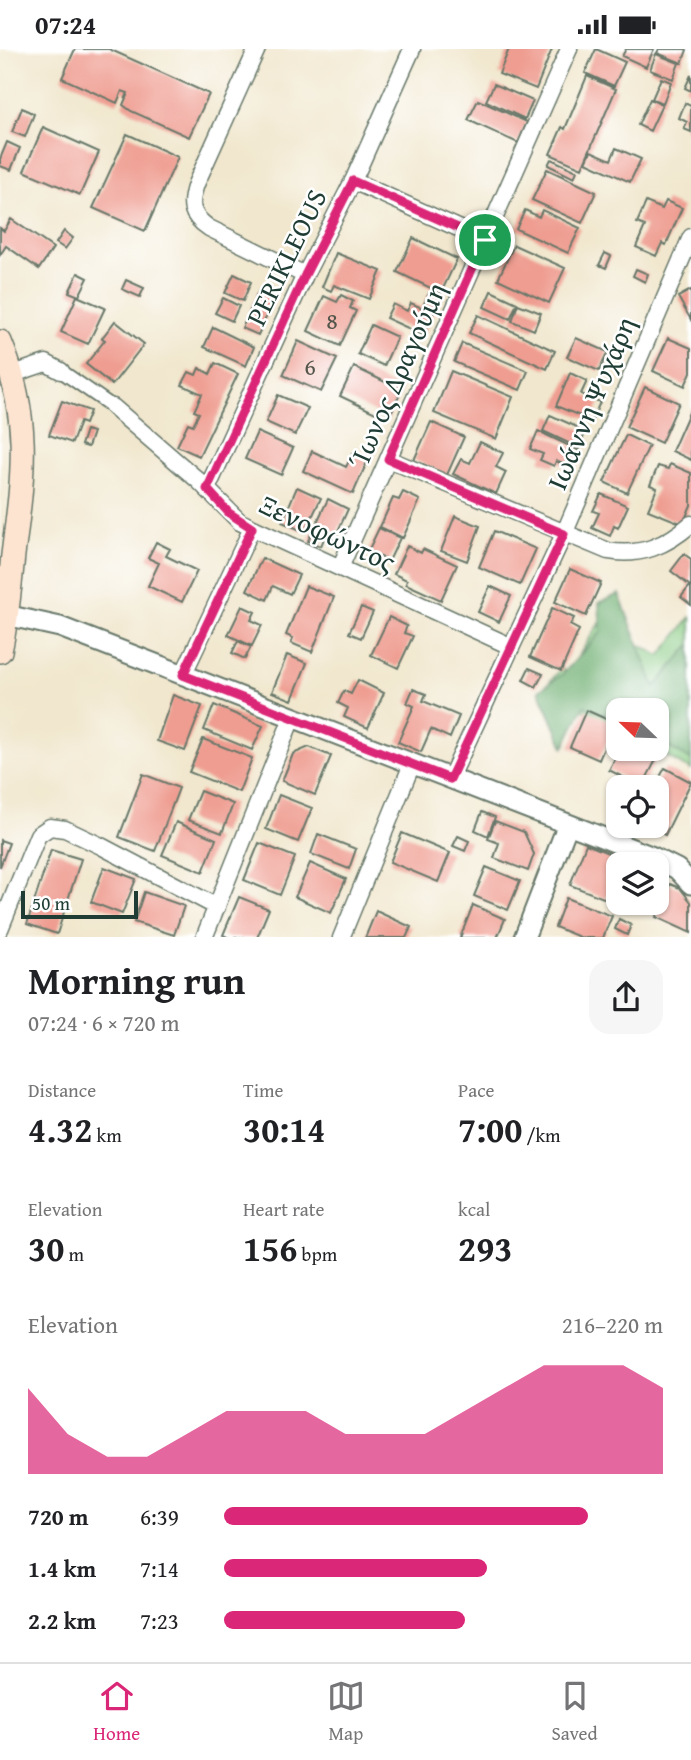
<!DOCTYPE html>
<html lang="en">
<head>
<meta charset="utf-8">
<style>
  :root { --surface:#fff; --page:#f6f6f6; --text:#202124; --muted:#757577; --line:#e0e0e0; --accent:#db2777 }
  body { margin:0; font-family:"Gentium Book Plus",serif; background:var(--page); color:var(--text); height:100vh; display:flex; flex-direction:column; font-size:26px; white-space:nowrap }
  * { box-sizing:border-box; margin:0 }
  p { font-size:23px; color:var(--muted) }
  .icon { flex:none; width:38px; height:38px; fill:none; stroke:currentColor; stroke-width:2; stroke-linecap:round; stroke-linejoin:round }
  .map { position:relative; height:888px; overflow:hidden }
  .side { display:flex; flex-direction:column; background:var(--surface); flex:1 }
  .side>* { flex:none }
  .needle { width:46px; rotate:293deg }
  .controls { position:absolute; left:606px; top:649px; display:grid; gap:14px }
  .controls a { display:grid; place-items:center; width:63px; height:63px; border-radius:14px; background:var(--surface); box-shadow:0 2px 5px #0004; font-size:35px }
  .scale { position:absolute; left:21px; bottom:18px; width:117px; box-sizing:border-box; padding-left:7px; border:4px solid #1f3d34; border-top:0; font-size:19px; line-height:24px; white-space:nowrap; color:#1f3d34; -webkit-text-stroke:5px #fff; paint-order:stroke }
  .pin { position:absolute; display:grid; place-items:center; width:60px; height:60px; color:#fff; margin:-30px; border:4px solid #fff; border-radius:50%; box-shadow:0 2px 7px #0007 }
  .round { display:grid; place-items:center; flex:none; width:74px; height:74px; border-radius:21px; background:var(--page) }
  .overview { display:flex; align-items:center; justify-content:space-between; height:119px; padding:0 28px }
  h1 { font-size:38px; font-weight:700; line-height:52px }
  .metrics { display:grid; grid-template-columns:repeat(3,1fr); gap:10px; height:119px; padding:7px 28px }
  .metrics div { display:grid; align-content:center }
  .metrics b { font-size:35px; font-weight:700 }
  .metrics small { font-size:19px; font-weight:400 }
  .metrics p { font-size:19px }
  .chart { height:196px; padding:14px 28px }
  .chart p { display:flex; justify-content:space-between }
  .chart svg { width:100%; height:126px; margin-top:7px; fill:var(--accent); opacity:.7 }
  ul { padding:0 28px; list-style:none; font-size:23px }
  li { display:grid; grid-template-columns:112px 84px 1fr; align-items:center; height:52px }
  li i { height:18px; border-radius:9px; background:var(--accent) }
  .status { display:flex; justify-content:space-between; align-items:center; height:49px; padding:0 35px; background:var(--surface); direction:ltr }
  .status svg { height:19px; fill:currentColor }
  .dock { display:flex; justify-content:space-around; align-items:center; height:98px; border-top:2px solid var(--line); background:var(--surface); font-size:19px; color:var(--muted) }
  .dock a { display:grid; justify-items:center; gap:4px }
  .dock .selected { color:var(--accent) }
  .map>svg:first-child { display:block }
  .green { fill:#89cb83; stroke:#54845c; stroke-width:2 }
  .forest { fill:#6eaf71; stroke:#467652; stroke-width:2 }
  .building { fill:#ef9d91 }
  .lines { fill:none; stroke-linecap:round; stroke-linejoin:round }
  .pedestrian-casing { stroke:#68786a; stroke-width:16 }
  .minor-casing { stroke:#68786a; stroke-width:19 }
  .tertiary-casing { stroke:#68786a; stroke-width:23 }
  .secondary-casing { stroke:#68786a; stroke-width:26 }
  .pedestrian { stroke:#fff; stroke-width:12 }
  .minor { stroke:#fff; stroke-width:16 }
  .tertiary { stroke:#fff; stroke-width:19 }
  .secondary { stroke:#fde4d1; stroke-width:23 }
  .route-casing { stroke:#fff; stroke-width:14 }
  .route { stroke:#db2777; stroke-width:9 }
  .labels { text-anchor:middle; stroke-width:5; stroke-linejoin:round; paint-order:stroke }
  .number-label { font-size:24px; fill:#53554b }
  .street-label { font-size:28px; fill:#1f3d34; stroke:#fff }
</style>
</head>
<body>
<div class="status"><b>07:24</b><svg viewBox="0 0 49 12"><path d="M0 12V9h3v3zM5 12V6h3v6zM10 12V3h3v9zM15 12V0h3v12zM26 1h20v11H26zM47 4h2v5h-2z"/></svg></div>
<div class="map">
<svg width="691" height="889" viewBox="0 0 691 889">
  <rect width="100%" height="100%" fill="#fff"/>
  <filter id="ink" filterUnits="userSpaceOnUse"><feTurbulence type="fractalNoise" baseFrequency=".0143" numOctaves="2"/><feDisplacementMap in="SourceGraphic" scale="14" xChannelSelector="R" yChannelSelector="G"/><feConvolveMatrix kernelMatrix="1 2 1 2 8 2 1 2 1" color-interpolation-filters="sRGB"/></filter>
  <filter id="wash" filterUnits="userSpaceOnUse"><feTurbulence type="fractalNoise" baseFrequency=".00686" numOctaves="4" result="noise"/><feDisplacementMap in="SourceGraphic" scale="28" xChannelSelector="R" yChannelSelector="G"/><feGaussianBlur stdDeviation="1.57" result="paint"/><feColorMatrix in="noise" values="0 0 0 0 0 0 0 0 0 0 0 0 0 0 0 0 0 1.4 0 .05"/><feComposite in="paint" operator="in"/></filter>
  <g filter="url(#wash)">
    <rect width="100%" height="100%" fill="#f1e7ce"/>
    <path class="green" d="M 691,568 L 691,721 L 654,700 L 656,700 L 656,662 L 618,662 L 618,680 L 544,639 L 561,620 L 569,622 L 600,573 L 660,607 Z"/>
    <path class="forest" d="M 619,545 L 655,638 L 691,595 L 691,711 L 656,691 L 656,662 L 618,662 L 618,671 L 584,657 L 564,698 L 539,641 L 563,625 L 601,583 L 599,554 Z"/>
    <g id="blocks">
      <path class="building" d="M 75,0 L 109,0 L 209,45 L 189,88 L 131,62 L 123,56 L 128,44 L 122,42 L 117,54 L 62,29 Z
        M 509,0 L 552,0 L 536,40 L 499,25 Z
        M 596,0 L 625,13 L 614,37 L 585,24 Z
        M 626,0 L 654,0 L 646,18 L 622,7 Z
        M 659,0 L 685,0 L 687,1 L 682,14 L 657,4 Z
        M 656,5 L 679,14 L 673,30 L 650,21 Z
        M 691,26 L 691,42 L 685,39 Z
        M 587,27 L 616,40 L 582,119 L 550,105 L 562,78 L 565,80 Z
        M 661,29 L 671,33 L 663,54 L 652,50 Z
        M 494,35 L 533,52 L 525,70 L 486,52 Z
        M 650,50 L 662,56 L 650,82 L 638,76 Z
        M 478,51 L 527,73 L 518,94 L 468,71 Z
        M 685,54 L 691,57 L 691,83 L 684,80 L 687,73 L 679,69 Z
        M 22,59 L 34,65 L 25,88 L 12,83 Z
        M 43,78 L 99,103 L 80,146 L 24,122 Z
        M 127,85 L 178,108 L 145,182 L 93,159 Z
        M 7,93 L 20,99 L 11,121 L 0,117 L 0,110 Z
        M 616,99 L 641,110 L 630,133 L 586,113 L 591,102 L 611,111 Z
        M 551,110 L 577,122 L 574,129 L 548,116 Z
        M 547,120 L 596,143 L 582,174 L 532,151 Z
        M 666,152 L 682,159 L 666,196 L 662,194 L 656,207 L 636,198 L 645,177 L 637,174 L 646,153 L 662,160 Z
        M 525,161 L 539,168 L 542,161 L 580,179 L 568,204 L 516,180 Z
        M 11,170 L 53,199 L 39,220 L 6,197 L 0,206 L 0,179 L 4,182 Z
        M 64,182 L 73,189 L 65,200 L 56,194 Z
        M 413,189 L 457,210 L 441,244 L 397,223 Z
        M 514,196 L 565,219 L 549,254 L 498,230 Z
        M 336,204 L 381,222 L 369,250 L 334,236 L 331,242 L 322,238 Z
        M 605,204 L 611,207 L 606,219 L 599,216 Z
        M 636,220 L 648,225 L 645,233 L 633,227 Z
        M 78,224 L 88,229 L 79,247 L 69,243 Z
        M 234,225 L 251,233 L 243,252 L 225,244 Z
        M 126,231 L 144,239 L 140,248 L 122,240 Z
        M 259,241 L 275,249 L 258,286 L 242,279 Z
        M 691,241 L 691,271 L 678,248 Z
        M 491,242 L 517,254 L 510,270 L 484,258 Z
        M 429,244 L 440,249 L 423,286 L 386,269 L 393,255 L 407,262 L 411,254 L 422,259 Z
        M 341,246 L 353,252 L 350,259 L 356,262 L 340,297 L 308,282 L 324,247 L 337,253 Z
        M 77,247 L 105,259 L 88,295 L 61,283 Z
        M 223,249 L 239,257 L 232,272 L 215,264 Z
        M 518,255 L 541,264 L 534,281 L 512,272 Z
        M 478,266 L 555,302 L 547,320 L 469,284 Z
        M 115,272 L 144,295 L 112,336 L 86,315 L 105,291 L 102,289 Z
        M 371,276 L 397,288 L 384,317 L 358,305 Z
        M 213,278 L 254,298 L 246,317 L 204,298 Z
        M 576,289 L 608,303 L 599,322 L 567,308 Z
        M 668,289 L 691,299 L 691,323 L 685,337 L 653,322 Z
        M 298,292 L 337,310 L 321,343 L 283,326 Z
        M 462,294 L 528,322 L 520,341 L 454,313 Z
        M 215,314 L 238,325 L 199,407 L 177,397 L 188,374 L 193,376 L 199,364 L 194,362 L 202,345 L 182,336 L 189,323 L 196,326 L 199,319 L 210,325 Z
        M 354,318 L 402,341 L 388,370 L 340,347 Z
        M 451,322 L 513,348 L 496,390 L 434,364 Z
        M 570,324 L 587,332 L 581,345 L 600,353 L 592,372 L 556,357 Z
        M 645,338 L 679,354 L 661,394 L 626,378 Z
        M 278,346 L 308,359 L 295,386 L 266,373 Z
        M 62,352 L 90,362 L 85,375 L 80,373 L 72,394 L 49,386 Z
        M 691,359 L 691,411 L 672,402 Z
        M 550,366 L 586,382 L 579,399 L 543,382 Z
        M 431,373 L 464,388 L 447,426 L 414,411 Z
        M 86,381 L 93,383 L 88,398 L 81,396 Z
        M 538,382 L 580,402 L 572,419 L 556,412 L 554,417 L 540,411 L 543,405 L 530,400 Z
        M 257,383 L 293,399 L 281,426 L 245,410 Z
        M 626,386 L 649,397 L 627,444 L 604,433 Z
        M 480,393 L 503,404 L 496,418 L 506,423 L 496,445 L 453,425 L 461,410 L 470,414 Z
        M 312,402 L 346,418 L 353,404 L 368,411 L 353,445 L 303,422 Z
        M 670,415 L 691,424 L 691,456 L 683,475 L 648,461 L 657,439 L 650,436 L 658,417 L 668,420 Z
        M 297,438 L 321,449 L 305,483 L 282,473 Z
        M 403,443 L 420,451 L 403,489 L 380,478 L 393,449 L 399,451 Z
        M 601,445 L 628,457 L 618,479 L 614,477 L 610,487 L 592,479 L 599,464 L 593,462 Z
        M 328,450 L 348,460 L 334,491 L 325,487 L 321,497 L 308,492 Z
        M 455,467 L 480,477 L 467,512 L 441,502 Z
        M 379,479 L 400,489 L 389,512 L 368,502 Z
        M 494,482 L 536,500 L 520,536 L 479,518 Z
        M 156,493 L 170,500 L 166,507 L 197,522 L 182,553 L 148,537 L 159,514 L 148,509 Z
        M 407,497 L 421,504 L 423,500 L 457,516 L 441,551 L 406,535 L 407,531 L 394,525 Z
        M 684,505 L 691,510 L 691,556 L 681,548 L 690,537 L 671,522 Z
        M 262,509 L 299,526 L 290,545 L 273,537 L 267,551 L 247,541 Z
        M 570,520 L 601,534 L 586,567 L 555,553 Z
        M 306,537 L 334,548 L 312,603 L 291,594 L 293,589 L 286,586 Z
        M 490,537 L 511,547 L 499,573 L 478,563 Z
        M 242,557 L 255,563 L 251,571 L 262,576 L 252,597 L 228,586 Z
        M 361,558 L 373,563 L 361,589 L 349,584 Z
        M 552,559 L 574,569 L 570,576 L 579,581 L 561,622 L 530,608 Z
        M 389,568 L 407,577 L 404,584 L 413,587 L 398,619 L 371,606 Z
        M 238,592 L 251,598 L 245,610 L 232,604 Z
        M 287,606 L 307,614 L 292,651 L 272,643 Z
        M 529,619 L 543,625 L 536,638 L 523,631 Z
        M 358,631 L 384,644 L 368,679 L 344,668 L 348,659 L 338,654 L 344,642 L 351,645 Z
        M 413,640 L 426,645 L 423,652 L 459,667 L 450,689 L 431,680 L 421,703 L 398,693 L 414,657 L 407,654 Z
        M 173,646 L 202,657 L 185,702 L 157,692 Z
        M 214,656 L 263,677 L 252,701 L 204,681 Z
        M 586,661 L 615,674 L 599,711 L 570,698 Z
        M 203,690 L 252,709 L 239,743 L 189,723 Z
        M 309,698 L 331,707 L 315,746 L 282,732 L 293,705 Z
        M 620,700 L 644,700 L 658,707 L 642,738 L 609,721 Z
        M 665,719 L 691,733 L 665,786 L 649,777 L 656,777 L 656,738 L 654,738 Z
        M 143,725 L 179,739 L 155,802 L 119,788 Z
        M 200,742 L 233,755 L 222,784 L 188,771 Z
        M 279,746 L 312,759 L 298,793 L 266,780 Z
        M 482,763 L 495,768 L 488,787 L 475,781 Z
        M 495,772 L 524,783 L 534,805 L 528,822 L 494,809 L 499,794 L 488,790 Z
        M 176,773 L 216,790 L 203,823 L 162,806 Z
        M 402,784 L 450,804 L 438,833 L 390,813 Z
        M 318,785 L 356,800 L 349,820 L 311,805 Z
        M 458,787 L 469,792 L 465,802 L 453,797 Z
        M 0,791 L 9,794 L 0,818 Z
        M 259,794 L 295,808 L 280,846 L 244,831 Z
        M 586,795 L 623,810 L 621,816 L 618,816 L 618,823 L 606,850 L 570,836 Z
        M 51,801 L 81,810 L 57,885 L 27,875 Z
        M 310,814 L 346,830 L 331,864 L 295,848 Z
        M 104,818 L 136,830 L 122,865 L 91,853 Z
        M 486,818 L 520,832 L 508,861 L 474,847 Z
        M 656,822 L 665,826 L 656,848 Z
        M 670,835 L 680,839 L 691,853 L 691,884 L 656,868 Z
        M 144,843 L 184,857 L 174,886 L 134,873 Z
        M 239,848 L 269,860 L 257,889 L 229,889 L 223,886 Z
        M 566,849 L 612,867 L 603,889 L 582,889 L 555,878 Z
        M 633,854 L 654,854 L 651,861 Z
        M 473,856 L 505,870 L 497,889 L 460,889 Z
        M 376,862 L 411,878 L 406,889 L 365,889 Z
        M 619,870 L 631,876 L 627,886 L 615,880 Z"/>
    </g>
  </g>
  <g filter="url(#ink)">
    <use href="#blocks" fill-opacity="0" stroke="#68786a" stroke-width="2"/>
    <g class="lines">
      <defs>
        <path id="pedestrian" d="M 61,322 L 113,358"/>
        <path id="minor" d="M 257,0 L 196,135 C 189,156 190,166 209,179 L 305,226
          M 353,132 L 485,191
          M 13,325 L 46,314 L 61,322
          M 113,358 L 199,432 L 240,473 L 510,597
          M 388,410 L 608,502 C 641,508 667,496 691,475
          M 207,440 L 305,226 L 353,132 L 412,0
          M 340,519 L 569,0
          M 183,626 L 252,479
          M 450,730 L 564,485 L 691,188
          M 0,880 L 38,786 L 50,778 L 65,780 L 101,797 L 217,858
          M 204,889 L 292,669
          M 341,889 L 412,715"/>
        <path id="tertiary" d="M 6,566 L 60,578 L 653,808 L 677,820 L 691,835
          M 524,889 L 568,775"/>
        <path id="secondary" d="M 0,293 C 32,370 23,427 13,506 C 10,538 7,571 0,602"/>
      </defs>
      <use href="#pedestrian" class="pedestrian-casing"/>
      <use href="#minor" class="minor-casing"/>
      <use href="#tertiary" class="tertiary-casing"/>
      <use href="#secondary" class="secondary-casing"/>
      <use href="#pedestrian" class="pedestrian"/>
      <use href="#minor" class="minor"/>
      <use href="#tertiary" class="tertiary"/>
      <use href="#secondary" class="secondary"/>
    </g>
  </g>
  <g class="lines" filter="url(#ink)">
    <defs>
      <path id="route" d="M 353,132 L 485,191 L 388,410 L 564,485 L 450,730 L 183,626 L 252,479 L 229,464 L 207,440 L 305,226 Z"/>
    </defs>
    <use href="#route" class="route-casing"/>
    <use href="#route" class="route"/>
  </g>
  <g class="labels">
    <g class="number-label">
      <text x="332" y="280">8</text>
      <text x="310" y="326">6</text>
    </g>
    <g class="street-label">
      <text transform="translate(286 208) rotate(-64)" y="10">PERIKLEOUS</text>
      <text transform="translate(397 326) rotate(-66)" y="10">Ίωνος Δραγούμη</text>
      <text transform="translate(591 354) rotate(-67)" y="10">Ιωάννη Ψυχάρη</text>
      <text transform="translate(328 484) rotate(25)" y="10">Ξενοφώντος</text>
    </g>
  </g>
</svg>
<div class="controls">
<a><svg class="needle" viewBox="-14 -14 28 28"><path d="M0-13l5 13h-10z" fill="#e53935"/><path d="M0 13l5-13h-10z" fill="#757577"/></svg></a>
<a><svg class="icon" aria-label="locate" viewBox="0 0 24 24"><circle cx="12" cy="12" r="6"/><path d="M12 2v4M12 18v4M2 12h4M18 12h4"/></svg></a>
<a><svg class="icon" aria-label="layers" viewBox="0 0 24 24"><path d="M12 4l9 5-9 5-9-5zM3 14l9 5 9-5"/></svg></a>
</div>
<div class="scale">50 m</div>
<div class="pin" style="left:485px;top:191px;background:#1e9e55"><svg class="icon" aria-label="arrive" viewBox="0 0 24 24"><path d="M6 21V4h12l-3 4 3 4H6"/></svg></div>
</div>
<section class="side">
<div class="overview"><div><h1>Morning run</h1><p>07:24 · 6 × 720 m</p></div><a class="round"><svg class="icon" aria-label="share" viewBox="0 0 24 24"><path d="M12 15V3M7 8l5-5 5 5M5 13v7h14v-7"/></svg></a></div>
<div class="metrics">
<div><p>Distance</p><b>4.32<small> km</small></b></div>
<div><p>Time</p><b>30:14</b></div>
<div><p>Pace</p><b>7:00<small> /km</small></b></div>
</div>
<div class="metrics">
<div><p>Elevation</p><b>30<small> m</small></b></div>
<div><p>Heart rate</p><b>156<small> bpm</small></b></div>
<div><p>kcal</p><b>293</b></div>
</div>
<div class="chart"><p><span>Elevation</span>216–220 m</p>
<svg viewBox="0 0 160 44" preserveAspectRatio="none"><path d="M0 44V14L10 30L20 38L30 38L40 30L50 22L60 22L70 22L80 30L90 30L100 30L110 22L120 14L130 6L140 6L150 6L160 14V44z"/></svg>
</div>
<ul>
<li><b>720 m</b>6:39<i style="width:83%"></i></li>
<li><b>1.4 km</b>7:14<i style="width:60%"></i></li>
<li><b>2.2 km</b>7:23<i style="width:55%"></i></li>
</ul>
</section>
<nav class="dock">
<a class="selected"><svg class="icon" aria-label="home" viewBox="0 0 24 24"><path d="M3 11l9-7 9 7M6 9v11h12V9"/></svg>Home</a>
<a><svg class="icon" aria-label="map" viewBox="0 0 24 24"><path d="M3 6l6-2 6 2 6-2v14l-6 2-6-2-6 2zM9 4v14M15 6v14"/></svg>Map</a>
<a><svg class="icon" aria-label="saved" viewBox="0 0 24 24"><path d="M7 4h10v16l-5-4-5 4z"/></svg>Saved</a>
</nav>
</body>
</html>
